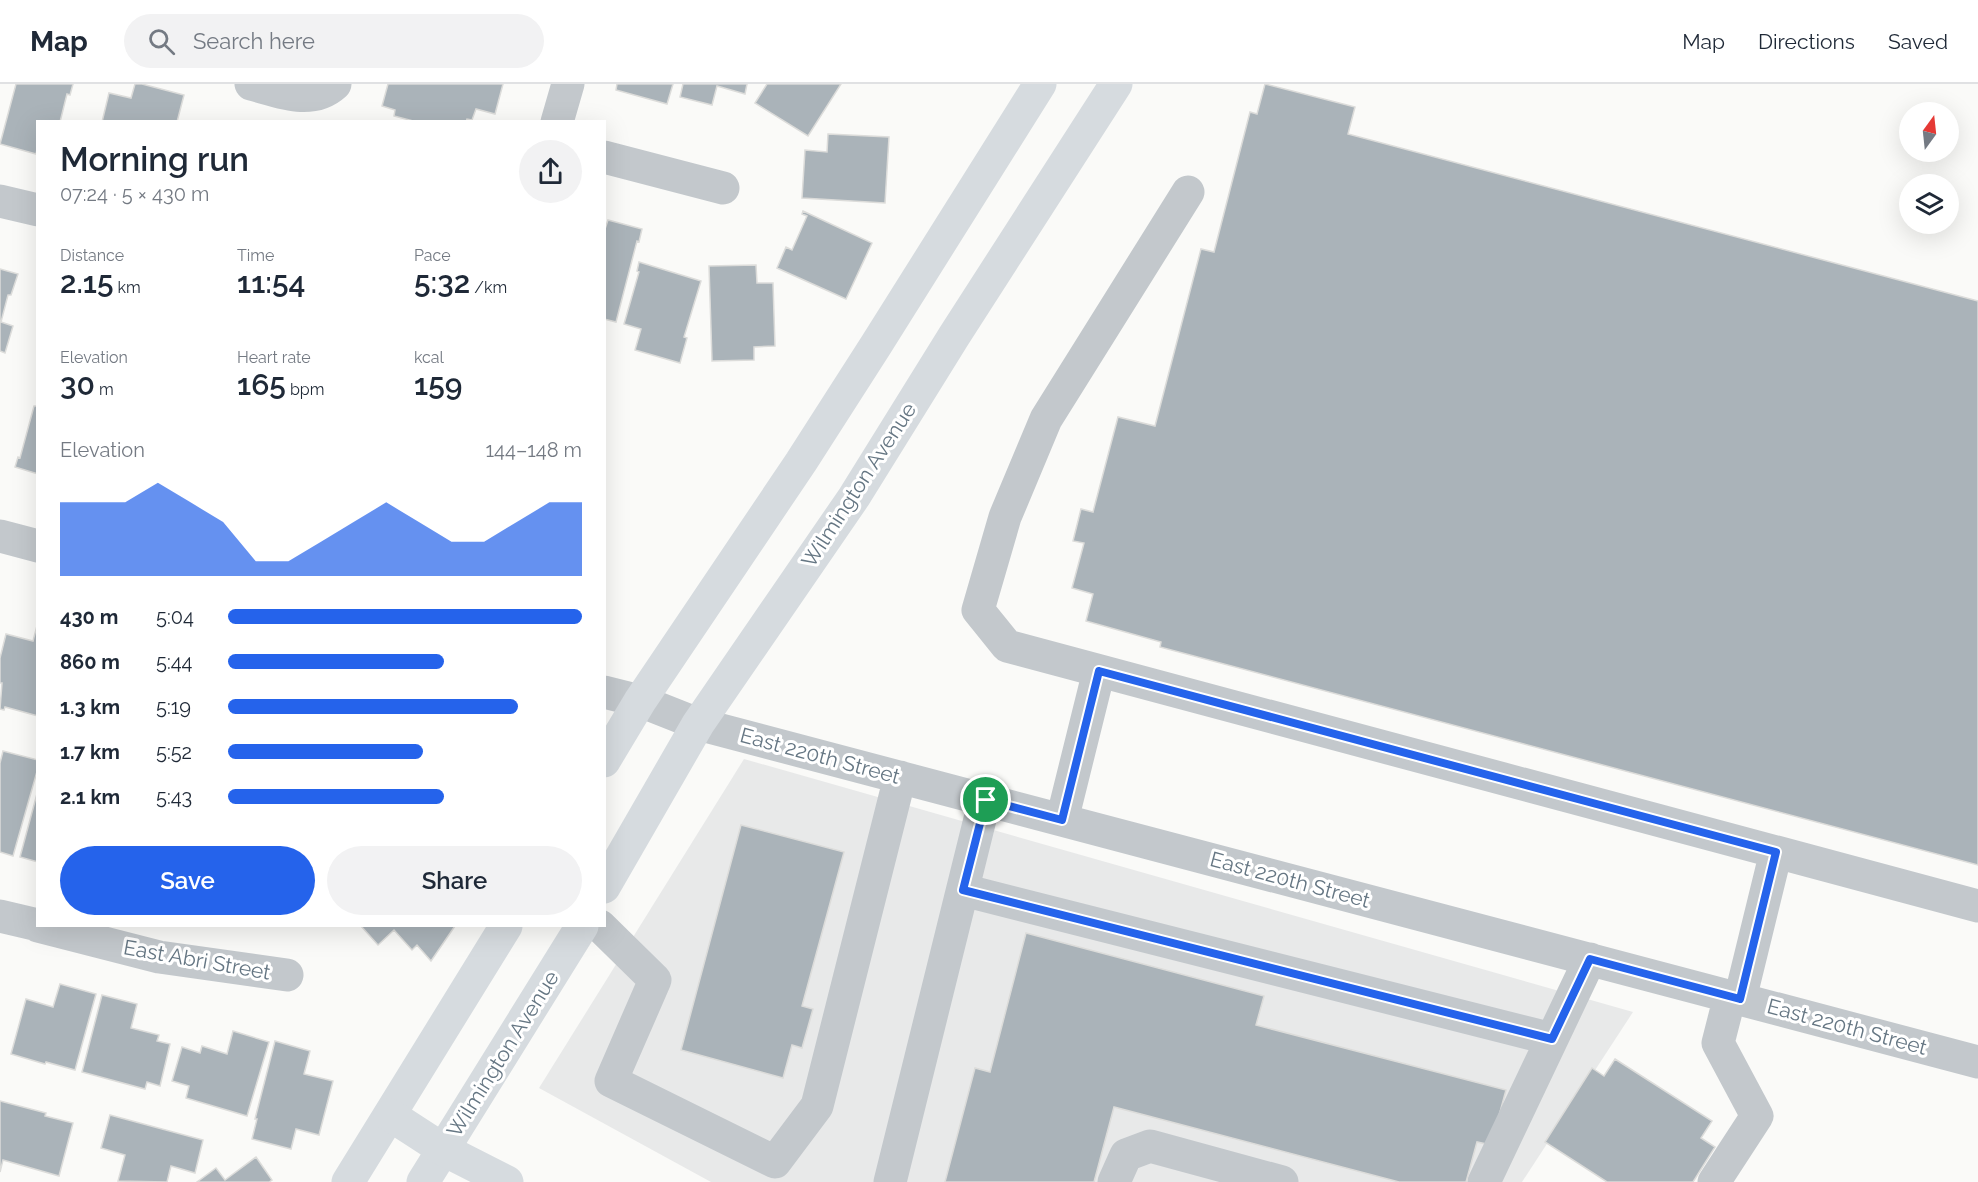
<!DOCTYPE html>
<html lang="en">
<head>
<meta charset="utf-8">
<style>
  :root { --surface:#fff; --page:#f2f2f3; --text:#1f2937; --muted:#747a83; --line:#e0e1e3; --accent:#2563eb }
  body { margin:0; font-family:Raleway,sans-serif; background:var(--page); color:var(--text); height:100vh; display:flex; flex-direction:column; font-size:22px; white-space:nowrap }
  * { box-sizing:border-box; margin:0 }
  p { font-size:20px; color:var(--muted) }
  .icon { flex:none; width:33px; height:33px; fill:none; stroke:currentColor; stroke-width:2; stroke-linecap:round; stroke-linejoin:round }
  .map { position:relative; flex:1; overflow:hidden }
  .panel { position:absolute; left:36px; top:36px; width:570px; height:807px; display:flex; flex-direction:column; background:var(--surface); border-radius:0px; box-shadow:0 6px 24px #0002 }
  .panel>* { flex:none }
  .needle { width:39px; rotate:15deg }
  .controls { position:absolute; left:1899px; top:18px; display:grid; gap:12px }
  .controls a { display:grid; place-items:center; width:60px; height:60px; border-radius:50%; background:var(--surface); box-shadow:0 6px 24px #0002; font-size:30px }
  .pin { position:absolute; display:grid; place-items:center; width:51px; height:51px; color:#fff; margin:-26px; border:3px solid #fff; border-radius:50%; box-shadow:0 2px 6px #0007 }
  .round { display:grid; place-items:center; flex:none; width:63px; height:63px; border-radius:32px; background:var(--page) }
  .summary { display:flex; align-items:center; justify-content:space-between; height:102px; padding:0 24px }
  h1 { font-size:33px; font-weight:600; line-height:45px }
  .metrics { display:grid; grid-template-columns:repeat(3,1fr); gap:9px; height:102px; padding:6px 24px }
  .metrics div { display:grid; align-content:center }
  .metrics b { font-size:30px; font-weight:600 }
  .metrics small { font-size:16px; font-weight:400 }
  .metrics p { font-size:16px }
  .chart { height:168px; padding:12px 24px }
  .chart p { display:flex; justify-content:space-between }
  .chart svg { width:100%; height:108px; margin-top:6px; fill:var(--accent); opacity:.7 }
  .action { display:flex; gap:12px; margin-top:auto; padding:12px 24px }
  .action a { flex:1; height:69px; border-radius:36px; background:var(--accent); color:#fff; font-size:24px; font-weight:600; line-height:69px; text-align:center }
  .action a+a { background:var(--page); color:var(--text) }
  ul { padding:0 24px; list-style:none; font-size:20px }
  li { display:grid; grid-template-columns:96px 72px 1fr; align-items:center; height:45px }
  li i { height:15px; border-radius:8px; background:var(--accent) }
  header { display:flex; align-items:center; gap:36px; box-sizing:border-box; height:84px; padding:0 30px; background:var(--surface); border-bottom:2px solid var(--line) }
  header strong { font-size:28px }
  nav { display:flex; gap:33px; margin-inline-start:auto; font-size:21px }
  .search { width:420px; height:54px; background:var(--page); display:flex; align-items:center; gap:15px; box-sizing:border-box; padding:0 21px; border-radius:33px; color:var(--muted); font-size:22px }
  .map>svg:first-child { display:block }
  .built { fill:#e8e9e9 }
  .building { fill:#aab3b9; stroke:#dcdcda; stroke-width:1.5 }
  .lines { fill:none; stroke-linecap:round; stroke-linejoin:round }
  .minor { stroke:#c3c8cc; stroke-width:33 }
  .major { stroke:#d6dbdf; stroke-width:33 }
  .highway { stroke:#d6dbdf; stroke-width:33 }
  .route-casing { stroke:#fff; stroke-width:12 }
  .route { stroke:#2563eb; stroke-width:8 }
  .labels { text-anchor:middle; stroke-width:6; stroke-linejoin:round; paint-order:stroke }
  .street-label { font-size:21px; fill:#657683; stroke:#fff }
</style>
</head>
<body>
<header>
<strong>Map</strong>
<div class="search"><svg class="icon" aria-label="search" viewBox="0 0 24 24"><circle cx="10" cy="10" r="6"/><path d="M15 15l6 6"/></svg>Search here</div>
<nav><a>Map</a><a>Directions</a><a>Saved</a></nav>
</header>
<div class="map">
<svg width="1978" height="1098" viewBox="0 0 1978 1098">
  <rect width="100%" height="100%" fill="#fafaf8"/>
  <path class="built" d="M 744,675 L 1633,928 L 1522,1098 L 711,1098 L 539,1004 Z"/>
  <path class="building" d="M 16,0 L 73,0 L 70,11 L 67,10 L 60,38 L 38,38 L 38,62 L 36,70 L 0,60 Z
    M 135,0 L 142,0 L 184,11 L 177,38 L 102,38 L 109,9 L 131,14 Z
    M 388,0 L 503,0 L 495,30 L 476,25 L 472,36 L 467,35 L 466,38 L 417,38 L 394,32 L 395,26 L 382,22 Z
    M 617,0 L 673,0 L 667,20 L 616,6 Z
    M 683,0 L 747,0 L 745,10 L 717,2 L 712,21 L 680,13 Z
    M 767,0 L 841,0 L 808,52 L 755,19 Z
    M 1265,0 L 1355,23 L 1348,50 L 1978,217 L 1978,781 L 1160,563 L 1161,558 L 1086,537 L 1093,510 L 1072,504 L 1084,459 L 1073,457 L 1081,425 L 1093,428 L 1118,333 L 1155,342 L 1201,165 L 1214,168 L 1250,28 L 1257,30 Z
    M 828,50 L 889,53 L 885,119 L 802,114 L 805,66 L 827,68 Z
    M 803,127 L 872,159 L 846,215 L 777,184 L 786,163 L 792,166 L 807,132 L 802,130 Z
    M 608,136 L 642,145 L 639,158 L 637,157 L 616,238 L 604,235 L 604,148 Z
    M 639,178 L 701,197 L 684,253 L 687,254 L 680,279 L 635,266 L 641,245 L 624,240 L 639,188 L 637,187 Z
    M 756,181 L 757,199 L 773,199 L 775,262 L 754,263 L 754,276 L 712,277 L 709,182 Z
    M 0,185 L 18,190 L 11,211 L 8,211 L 1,238 L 13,242 L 5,269 L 0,267 Z
    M 34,322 L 38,322 L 38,390 L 15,383 L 18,373 L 20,374 Z
    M 38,538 L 38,632 L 5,623 L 4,626 L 0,625 L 2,599 L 0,599 L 0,574 L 6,550 L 33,557 Z
    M 3,667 L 38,676 L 38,684 L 13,772 L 0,768 L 0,679 Z
    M 38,706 L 38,778 L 20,773 Z
    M 741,741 L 844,768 L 802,922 L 813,925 L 802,964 L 792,961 L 783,994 L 681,966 Z
    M 361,842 L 455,842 L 431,877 L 417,861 L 412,866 L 394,846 L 378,861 Z
    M 1026,849 L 1264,912 L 1256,941 L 1506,1006 L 1491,1061 L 1477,1058 L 1466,1098 L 1399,1098 L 1114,1023 L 1094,1098 L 945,1098 L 975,984 L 990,988 Z
    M 60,900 L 96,910 L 75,986 L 46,978 L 45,980 L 11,970 L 26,915 L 53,923 Z
    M 102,911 L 137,920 L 131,944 L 159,951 L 157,957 L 170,960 L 160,1002 L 147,998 L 145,1005 L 82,988 Z
    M 233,947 L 269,958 L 247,1032 L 186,1014 L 189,1002 L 172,997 L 182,963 L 200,969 L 202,962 L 227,970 Z
    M 275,957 L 310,967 L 304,990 L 333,997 L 319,1051 L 296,1045 L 291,1065 L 252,1055 L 257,1035 L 255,1035 Z
    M 1615,975 L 1712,1037 L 1701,1054 L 1715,1063 L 1693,1098 L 1607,1098 L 1545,1058 L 1592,984 L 1604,992 Z
    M 0,1017 L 46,1029 L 45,1032 L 73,1039 L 59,1092 L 3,1076 L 0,1088 Z
    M 110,1031 L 203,1056 L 195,1089 L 171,1082 L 167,1098 L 118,1097 L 125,1071 L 101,1064 Z
    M 256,1073 L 272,1096 L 269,1098 L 197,1098 L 216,1084 L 225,1096 Z"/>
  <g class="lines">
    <path class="minor" d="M 251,0 C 278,7 311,22 335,0
      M 557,38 L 568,0
      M 604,73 L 723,104
      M 1188,108 L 1046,335 L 1005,433 L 978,526 L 1007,562 L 1978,822
      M 0,117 L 38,126
      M 0,452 L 38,462
      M 604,608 L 640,617 L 698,640 L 1978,978
      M 1062,736 L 1099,587
      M 963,806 L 1552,955
      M 0,832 L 38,841
      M 38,842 L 159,873 L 287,891
      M 600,842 L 655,896 L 611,997 L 775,1078 L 817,1022 L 900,693
      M 1740,915 L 1776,768
      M 890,1098 L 985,715
      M 1114,1098 L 1126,1071 L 1150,1062 L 1282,1098
      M 1484,1098 L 1590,875
      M 1714,1098 L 1757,1032 L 1718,959 L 1730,912"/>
    <path class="major" d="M 604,677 L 640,617 L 801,378 L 876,261 L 1040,0
      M 604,803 L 698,640 L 854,413 L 954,252 L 1116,0
      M 348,1098 L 506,842
      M 423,1098 L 582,842"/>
    <path class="highway" d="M 390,1031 L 444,1066 L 507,1098"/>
  </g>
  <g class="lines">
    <defs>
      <path id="route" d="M 1099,587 L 1776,768 L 1740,915 L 1590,875 L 1552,955 L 963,806 L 986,716 L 1062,736 Z"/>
    </defs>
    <use href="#route" class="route-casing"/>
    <use href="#route" class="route"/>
  </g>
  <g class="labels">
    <g class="street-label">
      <text transform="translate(859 401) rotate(-57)" y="7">Wilmington Avenue</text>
      <text transform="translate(820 672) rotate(15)" y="7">East 220th Street</text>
      <text transform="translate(1290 796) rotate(15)" y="7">East 220th Street</text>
      <text transform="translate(197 876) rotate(10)" y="7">East Abri Street</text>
      <text transform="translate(1847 943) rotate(15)" y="7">East 220th Street</text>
      <text transform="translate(503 970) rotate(-58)" y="7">Wilmington Avenue</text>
    </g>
  </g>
</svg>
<div class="controls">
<a><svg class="needle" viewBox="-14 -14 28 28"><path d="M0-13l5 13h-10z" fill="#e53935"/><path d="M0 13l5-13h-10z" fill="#747a83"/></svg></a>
<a><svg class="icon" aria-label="layers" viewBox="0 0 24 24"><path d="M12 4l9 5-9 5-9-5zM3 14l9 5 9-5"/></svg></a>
</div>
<div class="pin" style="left:986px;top:716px;background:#1e9e55"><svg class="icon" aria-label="arrive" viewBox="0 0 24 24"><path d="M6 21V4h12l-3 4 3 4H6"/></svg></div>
<section class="panel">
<div class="summary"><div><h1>Morning run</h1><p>07:24 · 5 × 430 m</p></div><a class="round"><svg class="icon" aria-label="share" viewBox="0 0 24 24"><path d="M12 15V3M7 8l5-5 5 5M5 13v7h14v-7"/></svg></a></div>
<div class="metrics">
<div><p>Distance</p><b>2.15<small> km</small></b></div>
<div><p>Time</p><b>11:54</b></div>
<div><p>Pace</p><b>5:32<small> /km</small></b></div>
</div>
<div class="metrics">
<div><p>Elevation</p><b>30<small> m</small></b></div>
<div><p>Heart rate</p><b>165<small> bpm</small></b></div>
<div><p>kcal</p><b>159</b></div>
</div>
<div class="chart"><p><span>Elevation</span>144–148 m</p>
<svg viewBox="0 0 160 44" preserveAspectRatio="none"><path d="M0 44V14L10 14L20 14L30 6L40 14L50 22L60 38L70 38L80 30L90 22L100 14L110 22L120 30L130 30L140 22L150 14L160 14V44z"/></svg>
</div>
<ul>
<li><b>430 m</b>5:04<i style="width:100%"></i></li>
<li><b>860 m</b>5:44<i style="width:61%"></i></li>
<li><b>1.3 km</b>5:19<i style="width:82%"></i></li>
<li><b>1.7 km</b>5:52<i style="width:55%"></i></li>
<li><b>2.1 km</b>5:43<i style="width:61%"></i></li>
</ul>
<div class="action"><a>Save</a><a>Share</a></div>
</section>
</div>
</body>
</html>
